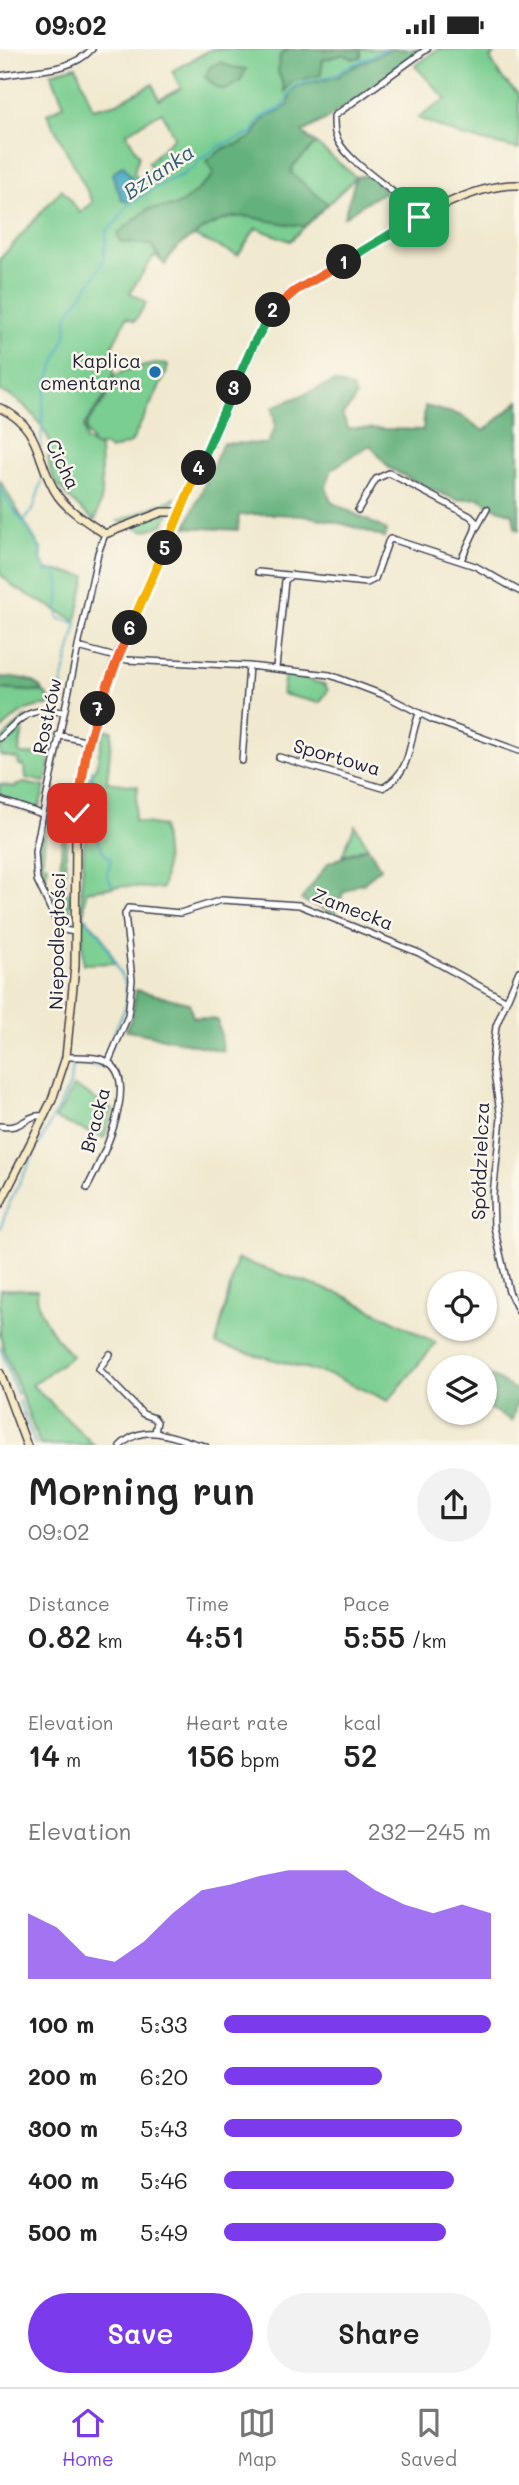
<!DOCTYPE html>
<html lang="en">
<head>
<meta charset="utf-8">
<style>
  :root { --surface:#fff; --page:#f2f2f2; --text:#222; --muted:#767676; --line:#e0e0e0; --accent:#7c3aed }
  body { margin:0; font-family:Mali,sans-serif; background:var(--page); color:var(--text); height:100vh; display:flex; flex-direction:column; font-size:26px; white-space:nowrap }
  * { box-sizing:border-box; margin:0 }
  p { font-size:23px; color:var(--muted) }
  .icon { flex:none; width:38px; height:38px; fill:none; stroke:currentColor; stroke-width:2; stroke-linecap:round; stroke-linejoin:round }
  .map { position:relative; height:1396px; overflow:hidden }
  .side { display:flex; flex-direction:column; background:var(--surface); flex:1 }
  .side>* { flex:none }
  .tools { position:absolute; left:427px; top:1222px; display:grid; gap:14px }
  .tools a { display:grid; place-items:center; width:70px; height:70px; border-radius:50%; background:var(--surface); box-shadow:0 2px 5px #0004; font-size:35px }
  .pin { position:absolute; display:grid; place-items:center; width:60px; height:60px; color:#fff; margin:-30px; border-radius:14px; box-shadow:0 4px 10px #0006 }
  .km { position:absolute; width:35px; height:35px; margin:-18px; border-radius:50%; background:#222; color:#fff; font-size:19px; line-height:35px; text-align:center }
  .round { display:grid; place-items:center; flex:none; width:74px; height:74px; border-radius:37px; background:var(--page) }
  .headline { display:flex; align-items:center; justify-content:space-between; height:119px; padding:0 28px }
  h1 { font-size:38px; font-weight:600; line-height:52px }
  .figures { display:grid; grid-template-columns:repeat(3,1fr); gap:10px; height:119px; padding:7px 28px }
  .figures div { display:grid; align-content:center }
  .figures b { font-size:30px; font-weight:600 }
  .figures small { font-size:19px; font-weight:400 }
  .figures p { font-size:19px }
  .chart { height:196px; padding:14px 28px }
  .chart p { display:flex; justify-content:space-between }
  .chart svg { width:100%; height:126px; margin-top:7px; fill:var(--accent); opacity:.7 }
  .action { display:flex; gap:14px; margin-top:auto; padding:14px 28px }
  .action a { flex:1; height:80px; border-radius:42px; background:var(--accent); color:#fff; font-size:28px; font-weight:600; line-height:80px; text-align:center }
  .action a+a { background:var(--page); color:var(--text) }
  ul { padding:0 28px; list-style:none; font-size:23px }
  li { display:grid; grid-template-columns:112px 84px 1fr; align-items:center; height:52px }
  li i { height:18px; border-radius:9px; background:var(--accent) }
  .status { display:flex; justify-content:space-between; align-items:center; height:49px; padding:0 35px; background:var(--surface); direction:ltr }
  .status svg { height:19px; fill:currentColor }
  .tabs { display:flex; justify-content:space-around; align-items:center; height:98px; border-top:2px solid var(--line); background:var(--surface); font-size:19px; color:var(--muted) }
  .tabs a { display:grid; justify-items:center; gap:4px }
  .tabs .selected { color:var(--accent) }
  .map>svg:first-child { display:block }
  .green { fill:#7ace91; stroke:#4e7866; stroke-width:2; fill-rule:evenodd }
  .forest { fill:#63b17b; stroke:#426a5b; stroke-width:2 }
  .water { fill:#41a7c1; stroke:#32647e; stroke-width:2 }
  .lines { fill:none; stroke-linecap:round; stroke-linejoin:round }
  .stream { stroke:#41a7c1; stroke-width:2 }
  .street-casing { stroke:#414051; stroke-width:8 }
  .secondary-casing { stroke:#414051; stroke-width:10 }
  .street { stroke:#fff; stroke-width:5 }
  .secondary { stroke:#f7e9c3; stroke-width:7 }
  .split-1-casing { stroke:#fff; stroke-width:14 }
  .split-2-casing { stroke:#fff; stroke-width:14 }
  .split-3-casing { stroke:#fff; stroke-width:14 }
  .split-4-casing { stroke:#fff; stroke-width:14 }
  .split-5-casing { stroke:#fff; stroke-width:14 }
  .split-6-casing { stroke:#fff; stroke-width:14 }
  .split-7-casing { stroke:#fff; stroke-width:14 }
  .split-8-casing { stroke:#fff; stroke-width:14 }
  .split-9-casing { stroke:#fff; stroke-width:14 }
  .split-1 { stroke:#22a559; stroke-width:9 }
  .split-2 { stroke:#f0652b; stroke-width:9 }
  .split-3 { stroke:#22a559; stroke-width:9 }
  .split-4 { stroke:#22a559; stroke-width:9 }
  .split-5 { stroke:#f5b400; stroke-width:9 }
  .split-6 { stroke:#f5b400; stroke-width:9 }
  .split-7 { stroke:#f0652b; stroke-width:9 }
  .split-8 { stroke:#f0652b; stroke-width:9 }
  .split-9 { stroke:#f5b400; stroke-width:9 }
  .poi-dot { fill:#1f6fb2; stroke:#fbf7ec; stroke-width:2.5 }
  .labels { text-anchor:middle; stroke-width:5; stroke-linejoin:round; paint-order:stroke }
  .poi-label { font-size:19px; fill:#22223b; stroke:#fbf7ec; text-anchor:end }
  .street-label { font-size:19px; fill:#22223b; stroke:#fbf7ec }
  .water-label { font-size:21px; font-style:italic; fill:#305e77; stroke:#fbf7ec }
</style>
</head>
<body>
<div class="status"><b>09:02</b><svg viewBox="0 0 49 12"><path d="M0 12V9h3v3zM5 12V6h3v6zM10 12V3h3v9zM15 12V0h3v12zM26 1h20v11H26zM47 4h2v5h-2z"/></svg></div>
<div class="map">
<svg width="519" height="1397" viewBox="0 0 519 1397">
  <rect width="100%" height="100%" fill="#fbf7ec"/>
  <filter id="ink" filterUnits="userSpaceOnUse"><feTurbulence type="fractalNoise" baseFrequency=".0143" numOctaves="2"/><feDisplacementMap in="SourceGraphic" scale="14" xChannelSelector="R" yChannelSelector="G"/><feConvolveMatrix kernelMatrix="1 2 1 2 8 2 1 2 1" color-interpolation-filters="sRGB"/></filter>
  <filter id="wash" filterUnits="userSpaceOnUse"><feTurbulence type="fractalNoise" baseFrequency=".00686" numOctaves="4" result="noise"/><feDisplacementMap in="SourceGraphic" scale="28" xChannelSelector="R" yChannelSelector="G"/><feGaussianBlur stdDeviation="1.57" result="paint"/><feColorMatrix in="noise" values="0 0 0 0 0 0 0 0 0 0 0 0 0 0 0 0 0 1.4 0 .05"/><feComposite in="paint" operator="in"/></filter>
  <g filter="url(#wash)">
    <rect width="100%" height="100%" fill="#f0e9cf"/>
    <path class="green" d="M 212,0 L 428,0 L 330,68 L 302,83 L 356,128 L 290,192 L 256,179 L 238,206 L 194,187 L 177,195 L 165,216 L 155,206 L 130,243 L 146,254 L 135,272 L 127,268 L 113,295 L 114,324 L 103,350 L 84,376 L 86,392 L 93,395 L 86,382 L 87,375 L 105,350 L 114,327 L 126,321 L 155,315 L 168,316 L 166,325 L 131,394 L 110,401 L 106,397 L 95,397 L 100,400 L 102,448 L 95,472 C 72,452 39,429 51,394 C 38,369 27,353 0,342 L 0,210 L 62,140 L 80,164 L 93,153 L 47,65 L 64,56 L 51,24 L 76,17 L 93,60 L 117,54 L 153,35 L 159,51 L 181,39 L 172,22 ZM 162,63 L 174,88 L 148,114 L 152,119 L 139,133 L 134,123 L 139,107 L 126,84 Z
      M 438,0 L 500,0 L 490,9 L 501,28 L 519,46 L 519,100 L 461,87 L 418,69 L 446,50 L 415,17 Z
      M 0,432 L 42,502 L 41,511 L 46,520 L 86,527 L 76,572 L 14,538 L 0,525 Z
      M 175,449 L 163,476 L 144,482 L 118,472 Z
      M 285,625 L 307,628 L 308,631 L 324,635 L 328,641 L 320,654 L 282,645 Z
      M 0,640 L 44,643 L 52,653 L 49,657 C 26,656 16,667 0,682 Z
      M 25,668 L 19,703 L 21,705 L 49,706 L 49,719 L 45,733 L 26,729 L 25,718 L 18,715 L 19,710 L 0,706 L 0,692 Z
      M 104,680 L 112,682 L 107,733 L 138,737 L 134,772 L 162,777 C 165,798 168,819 162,840 L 121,837 L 86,842 L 84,868 L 101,885 L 116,914 L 83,915 L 81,842 L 89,731 L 97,715 Z
      M 23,734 L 45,738 L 38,761 L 0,749 L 0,735 L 13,738 Z
      M 52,738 L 55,738 L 46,779 L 42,815 L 48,816 L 45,831 L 38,824 L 37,803 L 48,758 L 49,741 Z
      M 64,762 L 67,762 L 65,840 L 70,846 L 70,864 L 62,877 L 51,852 L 54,847 L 60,861 L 65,860 L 60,825 Z
      M 355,776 L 368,798 L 342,807 Z
      M 74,1037 L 113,1061 L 104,1089 L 55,1070 Z
      M 237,1210 L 343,1246 L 436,1294 L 388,1352 L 333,1327 L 216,1295 Z
      M 0,1240 L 37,1241 C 36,1267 56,1290 72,1307 L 32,1336 L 94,1396 L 40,1396 L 3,1298 L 0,1285 Z"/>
    <path class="forest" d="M 289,0 L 323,0 L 324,2 L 328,0 L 361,0 L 361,8 L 353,10 L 344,5 L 323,11 L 321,26 L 292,33 L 285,43 L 284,37 L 278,24 L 280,6 Z
      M 391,0 L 424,0 L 330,68 L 302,83 L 316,95 L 293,117 L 291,124 L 328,155 L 305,177 C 255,175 244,152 195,186 C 181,195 171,200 165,216 L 151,196 L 121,193 L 117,185 L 148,160 L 176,157 L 186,151 L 209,131 L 214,124 L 206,112 L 224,99 L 239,95 L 253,87 L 263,71 L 289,56 L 290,45 L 295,38 L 338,28 L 343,23 Z
      M 220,13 L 231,18 L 246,20 L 240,33 L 225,41 L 216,38 L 205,28 L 210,18 Z
      M 368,126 L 387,142 L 369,151 L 344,168 L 356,128 Z
      M 334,333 L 352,339 L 356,347 L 352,355 L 342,366 L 348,379 L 423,381 L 425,357 L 460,366 L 484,382 L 519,352 L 519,481 L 515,479 L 513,465 L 492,458 L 479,449 L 457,451 L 426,438 L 389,419 L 370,396 L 332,420 L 326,438 L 331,453 L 387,481 L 385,489 C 333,469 295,462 239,466 L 238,481 L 186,478 L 223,394 L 267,395 L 275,379 L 273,358 Z
      M 0,628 C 17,629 34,627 44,643 L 0,640 Z
      M 368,798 L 380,819 L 363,835 L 360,834 L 343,844 L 335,865 L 301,851 L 328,814 Z
      M 136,941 L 189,954 L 193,968 L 218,971 L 223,1002 L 126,981 L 132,967 Z
      M 485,1323 L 519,1343 L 512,1372 L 485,1357 Z"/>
    <path class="water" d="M 123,116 L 140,142 L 127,153 L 122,151 L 112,125 Z"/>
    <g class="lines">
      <path class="stream" d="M 41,398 L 43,354 L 47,334 L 66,286 L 68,265 L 95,227 L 103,212 L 107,181 C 116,175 119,169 125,160 C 132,151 174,128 183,126 L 188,120 L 193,120 L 198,112 L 221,96 L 252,84 L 261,69 L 283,58 L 294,37 L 338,25 L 341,21 L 387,0
        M 37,411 L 43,428 L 33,461 L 24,472 L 41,502 L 39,510 L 47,523 L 54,521 C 63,533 59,552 57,566 L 60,570 L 77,574 L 61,637 L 63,640
        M 0,439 L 12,459 L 23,472
        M 92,721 L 93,730 L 90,743 L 95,759 L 93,768 L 97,776 L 96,787 L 104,804 L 111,810 L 107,826 L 112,836
        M 88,869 L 88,873 L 101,886 L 126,936 L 126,957 L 115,981 L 109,1004
        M 39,1096 L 70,1036 L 72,1015 L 99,1018 L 103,1014
        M 0,1180 L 11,1150 L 34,1106
        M 0,1298 L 17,1345
        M 19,1352 L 36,1397"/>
    </g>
  </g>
  <g filter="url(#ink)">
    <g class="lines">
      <defs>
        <path id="street" d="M 0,27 C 31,20 69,25 92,0
          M 419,168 C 399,141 342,113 335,84 C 334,79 334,73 334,67 L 427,0
          M 358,461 L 376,430 L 389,424 L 470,467 L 476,473 L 475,481 L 461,511
          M 477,478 L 487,460
          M 258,523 L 367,534 L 375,530 L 388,493 L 390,490 L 395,491 L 475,517 L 519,542
          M 78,598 L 127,611 L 249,617 L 330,626 L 386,647 L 433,671 L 519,702
          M 276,619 L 285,532 L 291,526
          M 58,686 L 89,693
          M 0,689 C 22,667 31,657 63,663
          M 279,708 L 383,739 C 414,720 407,695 419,665
          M 242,712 L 249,617
          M 0,751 L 42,765
          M 75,883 L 64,881 L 59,878 L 37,831 L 35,803 L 78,598 L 98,504 L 105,485
          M 519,922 L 496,977 L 492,1012 L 501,1069 L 493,1146 L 494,1178 L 509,1243 L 519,1263
          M 66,1008 C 77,1008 93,1007 104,1011 C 144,1027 100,1114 87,1139
          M 108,1014 L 128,967 L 132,931 L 125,865 L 128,859 L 180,864 L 222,851 L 299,856 L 419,904 L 505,951
          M 0,1077 C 24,1082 24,1064 45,1067
          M 110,1305 L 99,1320 L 143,1365 L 154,1369 L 157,1373 L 155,1383
          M 120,1397 C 146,1371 175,1390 205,1397"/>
        <path id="secondary" d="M 0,359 C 44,379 35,414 58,447 C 70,463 89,474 105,485 L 162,463 L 181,463
          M 0,1155 L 52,1051 L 66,1008 L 75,917 L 76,781 L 83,719 L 95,672 L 116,609 L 262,279 L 275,258 L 287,247 C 307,234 328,223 348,211 C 393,184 465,134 519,136
          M 0,1324 L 27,1397"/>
      </defs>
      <use href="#street" class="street-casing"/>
      <use href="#secondary" class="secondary-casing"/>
      <use href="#street" class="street"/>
      <use href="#secondary" class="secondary"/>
    </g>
  </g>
  <g class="lines" filter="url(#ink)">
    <defs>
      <path id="split-1" d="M 344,213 L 419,168"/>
      <path id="split-2" d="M 273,261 L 295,242 L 344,213"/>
      <path id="split-3" d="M 234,339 L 254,294 L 273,261"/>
      <path id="split-4" d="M 199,419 L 234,339"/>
      <path id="split-5" d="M 165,499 L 199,419"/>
      <path id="split-6" d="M 130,579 L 165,499"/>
      <path id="split-7" d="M 98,660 L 130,579"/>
      <path id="split-8" d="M 80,745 L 87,699 L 98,660"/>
      <path id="split-9" d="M 77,764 L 80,745"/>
    </defs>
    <use href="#split-1" class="split-1-casing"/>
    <use href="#split-2" class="split-2-casing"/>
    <use href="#split-3" class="split-3-casing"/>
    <use href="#split-4" class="split-4-casing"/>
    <use href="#split-5" class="split-5-casing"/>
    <use href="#split-6" class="split-6-casing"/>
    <use href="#split-7" class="split-7-casing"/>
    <use href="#split-8" class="split-8-casing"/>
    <use href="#split-9" class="split-9-casing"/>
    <use href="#split-1" class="split-1"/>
    <use href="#split-2" class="split-2"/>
    <use href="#split-3" class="split-3"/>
    <use href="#split-4" class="split-4"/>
    <use href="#split-5" class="split-5"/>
    <use href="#split-6" class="split-6"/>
    <use href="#split-7" class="split-7"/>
    <use href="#split-8" class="split-8"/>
    <use href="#split-9" class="split-9"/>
  </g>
  <circle class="poi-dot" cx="155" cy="323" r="7"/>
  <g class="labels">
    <g class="poi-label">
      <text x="141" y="319">Kaplica<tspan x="141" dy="22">cmentarna</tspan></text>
    </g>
    <g class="street-label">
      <text transform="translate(63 415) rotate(64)" y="7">Cicha</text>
      <text transform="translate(47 667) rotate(-78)" y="7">Rostków</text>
      <text transform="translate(337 708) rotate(16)" y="7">Sportowa</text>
      <text transform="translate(353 860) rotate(21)" y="7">Zamecka</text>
      <text transform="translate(57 892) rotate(-89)" y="7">Niepodległości</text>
      <text transform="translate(95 1071) rotate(-75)" y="7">Bracka</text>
      <text transform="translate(480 1112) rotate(-88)" y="7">Spółdzielcza</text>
    </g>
    <g class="water-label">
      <text transform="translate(159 123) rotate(-34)" y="7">Bzianka</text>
    </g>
  </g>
</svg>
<div class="tools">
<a><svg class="icon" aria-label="locate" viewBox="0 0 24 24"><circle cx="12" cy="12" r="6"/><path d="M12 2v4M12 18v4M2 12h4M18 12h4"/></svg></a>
<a><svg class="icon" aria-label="layers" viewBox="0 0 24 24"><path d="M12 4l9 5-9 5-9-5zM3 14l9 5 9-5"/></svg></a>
</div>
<div class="pin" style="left:419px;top:168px;background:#1e9e55"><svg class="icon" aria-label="arrive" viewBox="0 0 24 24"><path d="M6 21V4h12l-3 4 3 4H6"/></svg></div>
<div class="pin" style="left:77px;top:764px;background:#d93025"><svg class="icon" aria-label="check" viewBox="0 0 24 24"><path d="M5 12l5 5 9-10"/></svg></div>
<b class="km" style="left:344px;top:213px">1</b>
<b class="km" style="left:273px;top:261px">2</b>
<b class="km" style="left:234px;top:339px">3</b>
<b class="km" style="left:199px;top:419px">4</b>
<b class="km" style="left:165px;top:499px">5</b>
<b class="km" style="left:130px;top:579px">6</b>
<b class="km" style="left:98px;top:660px">7</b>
</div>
<section class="side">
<div class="headline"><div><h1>Morning run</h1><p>09:02</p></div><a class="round"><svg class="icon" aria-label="share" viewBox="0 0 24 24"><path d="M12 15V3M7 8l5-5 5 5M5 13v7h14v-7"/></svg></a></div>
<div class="figures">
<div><p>Distance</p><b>0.82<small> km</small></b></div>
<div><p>Time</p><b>4:51</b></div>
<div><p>Pace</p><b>5:55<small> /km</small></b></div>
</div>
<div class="figures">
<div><p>Elevation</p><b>14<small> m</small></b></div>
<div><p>Heart rate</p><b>156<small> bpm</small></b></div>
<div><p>kcal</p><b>52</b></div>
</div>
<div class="chart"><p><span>Elevation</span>232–245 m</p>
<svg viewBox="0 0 160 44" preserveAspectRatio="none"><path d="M0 44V21L10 26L20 36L30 38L40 31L50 21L60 13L70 11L80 8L90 6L100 6L110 6L120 13L130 18L140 21L150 18L160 21V44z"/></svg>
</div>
<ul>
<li><b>100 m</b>5:33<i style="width:100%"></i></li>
<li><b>200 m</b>6:20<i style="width:59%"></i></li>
<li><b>300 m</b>5:43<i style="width:89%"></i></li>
<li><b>400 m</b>5:46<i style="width:86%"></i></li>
<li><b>500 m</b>5:49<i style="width:83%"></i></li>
</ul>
<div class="action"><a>Save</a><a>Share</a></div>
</section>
<nav class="tabs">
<a class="selected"><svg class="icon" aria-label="home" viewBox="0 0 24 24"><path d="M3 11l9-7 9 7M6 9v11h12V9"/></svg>Home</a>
<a><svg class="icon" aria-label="map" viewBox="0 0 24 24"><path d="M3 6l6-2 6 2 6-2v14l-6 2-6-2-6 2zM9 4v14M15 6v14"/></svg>Map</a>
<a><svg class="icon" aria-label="saved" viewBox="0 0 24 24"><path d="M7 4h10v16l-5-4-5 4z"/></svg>Saved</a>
</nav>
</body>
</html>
